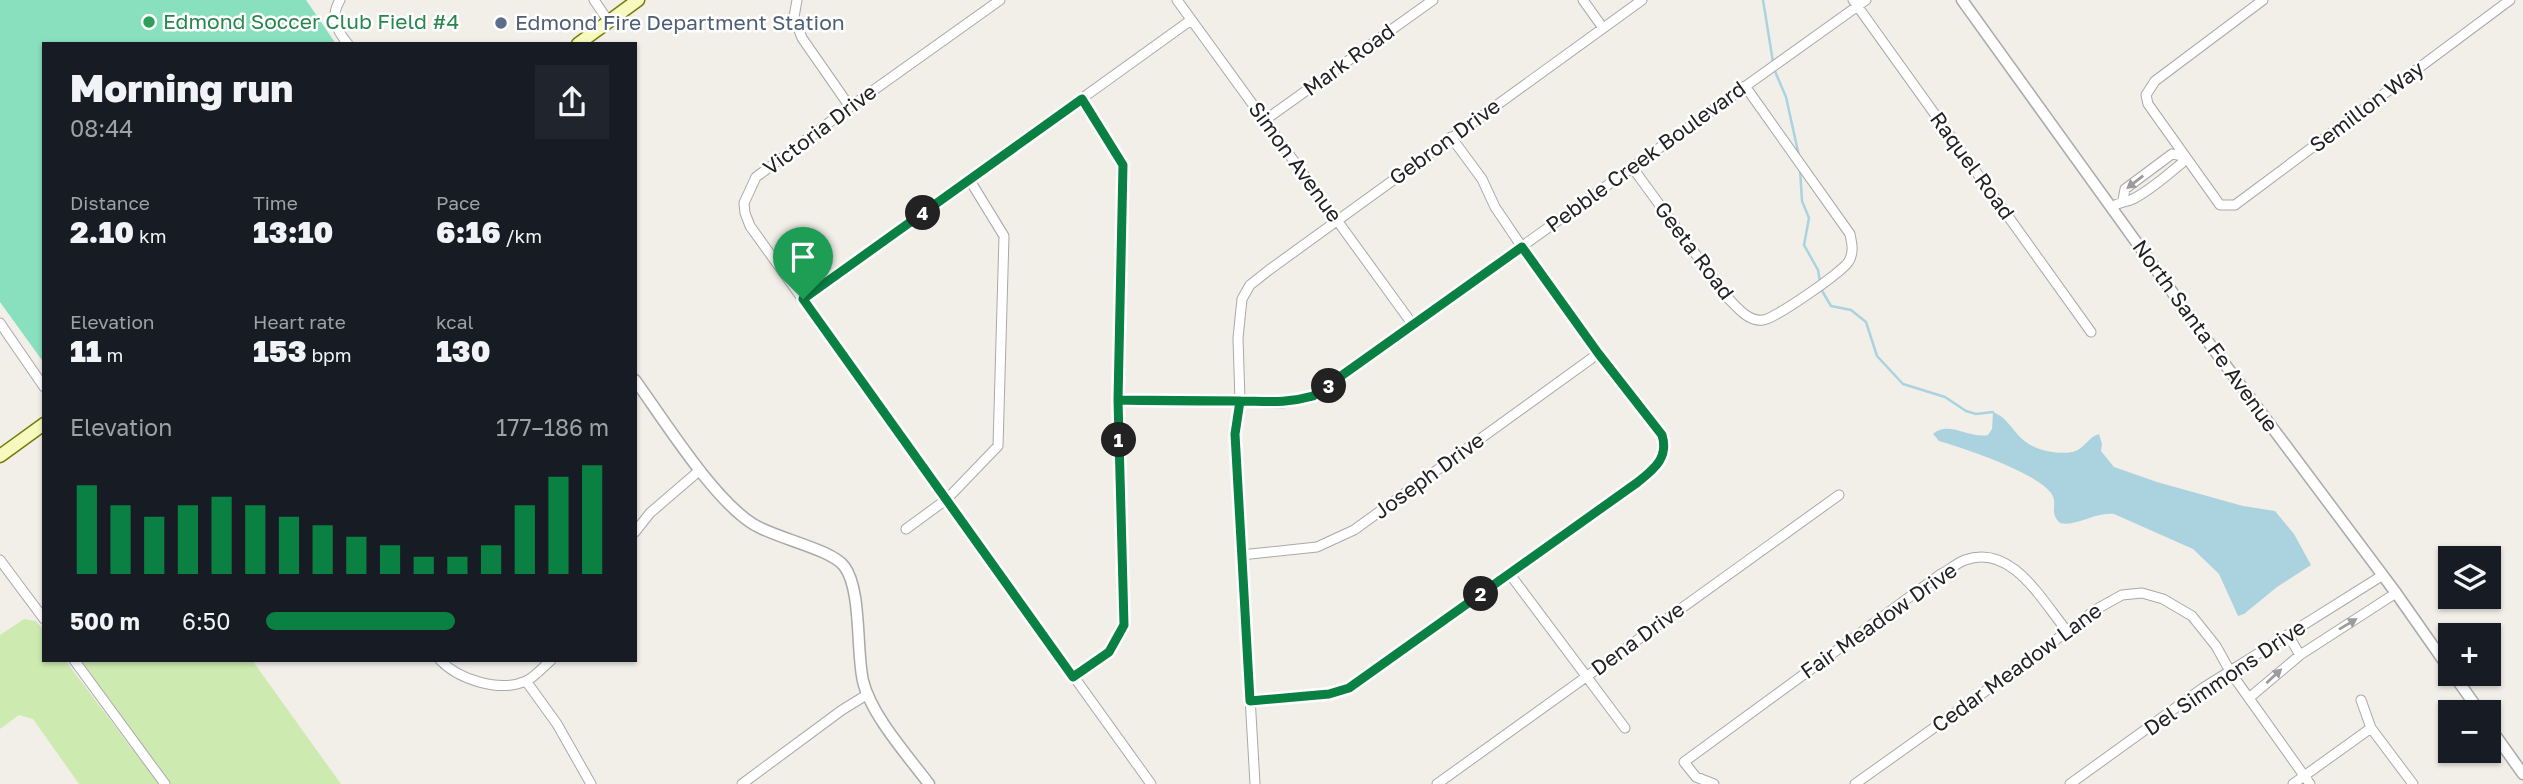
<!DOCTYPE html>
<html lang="en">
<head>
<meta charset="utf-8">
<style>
  :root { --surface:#171b24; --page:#20242c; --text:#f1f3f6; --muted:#9ea1a6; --accent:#0b8043 }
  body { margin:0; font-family:"Golos Text",sans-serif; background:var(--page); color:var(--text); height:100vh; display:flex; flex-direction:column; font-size:26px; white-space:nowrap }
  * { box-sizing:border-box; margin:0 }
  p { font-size:23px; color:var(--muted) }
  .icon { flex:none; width:38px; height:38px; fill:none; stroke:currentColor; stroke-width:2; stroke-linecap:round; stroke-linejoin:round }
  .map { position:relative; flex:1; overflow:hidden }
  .side { position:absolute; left:42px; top:42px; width:595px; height:620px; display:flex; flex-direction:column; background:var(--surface); border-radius:0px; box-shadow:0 2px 5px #0004 }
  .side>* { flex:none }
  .fabs { position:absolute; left:2438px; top:546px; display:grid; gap:14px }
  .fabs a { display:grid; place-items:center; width:63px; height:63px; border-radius:0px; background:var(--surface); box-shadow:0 2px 5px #0004; font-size:35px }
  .pin { position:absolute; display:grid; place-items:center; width:60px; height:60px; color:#fff; margin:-72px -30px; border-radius:50% 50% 50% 0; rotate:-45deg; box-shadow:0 0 7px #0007 }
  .pin .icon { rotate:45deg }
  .km { position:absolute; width:35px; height:35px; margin:-18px; border-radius:50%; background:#222; color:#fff; font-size:19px; line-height:35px; text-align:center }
  .round { display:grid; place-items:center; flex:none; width:74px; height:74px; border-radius:0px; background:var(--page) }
  .headline { display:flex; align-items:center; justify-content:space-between; height:119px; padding:0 28px }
  h1 { font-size:38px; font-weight:800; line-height:52px }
  .metrics { display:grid; grid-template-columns:repeat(3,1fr); gap:10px; height:119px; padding:7px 28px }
  .metrics div { display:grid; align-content:center }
  .metrics b { font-size:30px; font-weight:800 }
  .metrics small { font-size:19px; font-weight:400 }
  .metrics p { font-size:19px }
  .chart { height:196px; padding:14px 28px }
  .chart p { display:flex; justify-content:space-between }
  .chart svg { width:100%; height:126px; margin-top:7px; stroke:var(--accent); stroke-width:6 }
  ul { padding:0 28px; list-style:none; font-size:23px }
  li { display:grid; grid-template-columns:112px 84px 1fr; align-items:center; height:52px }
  li i { height:18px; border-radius:9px; background:var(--accent) }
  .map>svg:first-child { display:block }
  .grass { fill:#cdebb0 }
  .pitch { fill:#88e0be }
  .water { fill:#aad3df }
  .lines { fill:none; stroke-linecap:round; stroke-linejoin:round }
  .stream { stroke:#aad3df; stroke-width:2.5 }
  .minor-casing { stroke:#a9a9a9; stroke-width:11 }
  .tertiary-casing { stroke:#a9a9a9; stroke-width:13 }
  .secondary-casing { stroke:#707d05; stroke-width:15 }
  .minor { stroke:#fff; stroke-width:9 }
  .tertiary { stroke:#fff; stroke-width:10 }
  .secondary { stroke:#f7fabf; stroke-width:12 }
  .oneway { fill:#9c9c9c }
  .route-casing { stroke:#fff; stroke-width:14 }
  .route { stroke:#0b8043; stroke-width:9 }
  .leisure-dot { fill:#2e9e5b; stroke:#fff; stroke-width:2.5 }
  .service-dot { fill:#5c6f8a; stroke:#fff; stroke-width:2.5 }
  .labels { text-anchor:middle; stroke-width:5; stroke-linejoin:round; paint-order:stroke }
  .leisure-label { font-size:21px; fill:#27864d; stroke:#fff; text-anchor:start }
  .service-label { font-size:21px; fill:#4e5e75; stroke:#fff; text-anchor:start }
  .street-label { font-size:21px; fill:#222; stroke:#fff }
</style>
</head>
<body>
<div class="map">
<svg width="2523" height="784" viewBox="0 0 2523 784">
  <rect width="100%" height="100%" fill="#f2efe9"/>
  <path class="grass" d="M 24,619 L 36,621 L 44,631 L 44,660 L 65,660 L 133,750 L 139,746 L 76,660 L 252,660 L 341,784 L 79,784 L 33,719 L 19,715 L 0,729 L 0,635 Z"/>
  <path class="pitch" d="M 0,0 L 306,0 L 336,44 L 44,44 L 44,363 L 0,302 Z"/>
  <path class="water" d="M 1993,412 C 2005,416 2012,429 2021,438 C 2033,450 2056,455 2072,452 C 2084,450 2088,437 2099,434 L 2102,444 L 2101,451 L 2114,467 L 2157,482 L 2243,506 L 2275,511 L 2294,534 L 2311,565 L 2277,587 L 2244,614 L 2238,616 L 2219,574 L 2193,549 L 2114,514 C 2094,512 2077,527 2060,523 C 2048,512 2059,504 2051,493 C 2037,473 1964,448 1939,441 L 1933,434 C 1948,420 1970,439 1988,435 L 1992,429 Z"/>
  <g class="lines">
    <path class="stream" d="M 1763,0 L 1773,62
      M 1774,69 L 1786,97 L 1799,156
      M 1800,169 L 1802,201 L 1809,218 L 1804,245 L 1818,270 L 1820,282
      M 1821,289 L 1831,306 L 1851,310 L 1866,322 L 1877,356 L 1903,384 L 1945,397 L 1966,411 L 1976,414 L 1993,412"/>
    <defs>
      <path id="minor" d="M 340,0 C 330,16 336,30 348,44
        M 594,0 L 609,22
        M 797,0 L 794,17 L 802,38 L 850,107
        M 1000,0 L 850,107 L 756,177 L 744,203 L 745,213 L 750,226 L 1151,784
        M 1177,0 L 1413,325
        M 1583,0 L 1603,28
        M 1853,0 L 2091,332
        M 2263,0 L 2155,81 L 2146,95 L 2148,104 L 2220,205 L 2235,205 L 2510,0
        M 1265,120 L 1433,0
        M 1632,167 L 1727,297 C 1737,307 1748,322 1763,320 C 1773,320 1844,271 1849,261 C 1854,252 1852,244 1850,234 L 1745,86
        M 2112,207 C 2123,200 2125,203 2133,199 C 2151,190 2167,175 2182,163 L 2183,156 L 2172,154 L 2125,189 L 2123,200
        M 803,299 L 1191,20
        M 0,323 L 44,387
        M 1118,400 L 1283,403 L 1313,396 L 1866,0
        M 906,529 L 947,499 L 998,446 L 1004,236 L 969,179
        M 635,532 L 650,513 L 700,470
        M 1241,555 L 1317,547 L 1354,530 L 1599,353
        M 0,560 L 44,619
        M 1509,573 L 1625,728
        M 2288,635 L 2300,655
        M 74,660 L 165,784
        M 440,660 C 458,679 499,693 526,681 C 535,677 543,667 551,660
        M 1073,677 L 1109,652 L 1124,625 L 1118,400 L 1123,165 L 1082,99
        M 526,681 L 557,724 L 591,784
        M 2249,698 L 2300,655 L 2396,593
        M 1250,700 L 1329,694 L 1349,688 L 1638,482 C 1654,469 1670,458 1662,435 L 1599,353 L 1522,247 L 1495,207 L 1482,179 L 1451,137
        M 2361,700 L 2371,728 L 2413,784
        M 742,784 L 842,710 L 868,694
        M 1255,784 L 1235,434 L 1240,401 L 1238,338 L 1242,299 L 1250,285 L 1269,270 L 1642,0
        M 1437,784 L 1839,495
        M 1714,784 L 1696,777 L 1684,762 L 1941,574 C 1949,570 1957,563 1965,560 C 2012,543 2042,601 2067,631
        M 1855,784 L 2032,658 L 2095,610 L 2122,595 L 2142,593 L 2163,599 L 2192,616 L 2216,646 L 2231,673 L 2310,784
        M 2070,784 L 2203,688 L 2383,575
        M 2293,784 L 2371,728"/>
      <path id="tertiary" d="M 1962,0 L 2206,339 L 2396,593 L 2450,670
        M 635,380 C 664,420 713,499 753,524 C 775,538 831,549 844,566 C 862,589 856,651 863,681 C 871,715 908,756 929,784
        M 2453,674 L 2480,712
        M 2488,725 L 2523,774"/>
      <path id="secondary" d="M 578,44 L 638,0
        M 0,456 L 44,424"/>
    </defs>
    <use href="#minor" class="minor-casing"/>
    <use href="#tertiary" class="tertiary-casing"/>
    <use href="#secondary" class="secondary-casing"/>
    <use href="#minor" class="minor"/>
    <use href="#tertiary" class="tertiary"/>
    <use href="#secondary" class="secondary"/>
  </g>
  <defs><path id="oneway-solid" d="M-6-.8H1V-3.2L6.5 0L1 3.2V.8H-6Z" transform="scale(1.75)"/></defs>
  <g class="oneway">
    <use href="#oneway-solid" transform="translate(2135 182) rotate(142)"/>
    <use href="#oneway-solid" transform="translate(2348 624) rotate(-31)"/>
    <use href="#oneway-solid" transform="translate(2274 676) rotate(-43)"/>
  </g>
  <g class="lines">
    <defs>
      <path id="route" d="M 803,299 L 1073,677 L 1109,652 L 1124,625 L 1118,400 L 1240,401 L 1235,434 L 1250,701 L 1329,694 L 1349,688 L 1638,482 C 1654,469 1669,458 1662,435 L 1598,353 L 1522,247 L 1313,396 C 1285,404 1265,401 1238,401 C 1198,401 1158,401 1118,400 L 1123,165 L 1082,99 L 803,299"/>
    </defs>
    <use href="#route" class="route-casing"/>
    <use href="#route" class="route"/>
  </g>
  <circle class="leisure-dot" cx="149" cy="22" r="7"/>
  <circle class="service-dot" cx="501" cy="23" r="7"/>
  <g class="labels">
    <g class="leisure-label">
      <text x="163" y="29">Edmond Soccer Club Field #4</text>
    </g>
    <g class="service-label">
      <text x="515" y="30">Edmond Fire Department Station</text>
    </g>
    <g class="street-label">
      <text transform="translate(1349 60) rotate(-36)" y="7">Mark Road</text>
      <text transform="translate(2367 107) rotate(-37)" y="7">Semillon Way</text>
      <text transform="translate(820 130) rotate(-37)" y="7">Victoria Drive</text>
      <text transform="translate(1445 142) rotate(-36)" y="7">Gebron Drive</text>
      <text transform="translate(1646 157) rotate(-36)" y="7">Pebble Creek Boulevard</text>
      <text transform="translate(1295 162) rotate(54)" y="7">Simon Avenue</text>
      <text transform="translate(1972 166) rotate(54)" y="7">Raquel Road</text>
      <text transform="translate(1694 251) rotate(53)" y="7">Geeta Road</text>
      <text transform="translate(2205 336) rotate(54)" y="7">North Santa Fe Avenue</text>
      <text transform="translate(1429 476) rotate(-36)" y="7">Joseph Drive</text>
      <text transform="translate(1879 621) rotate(-35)" y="7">Fair Meadow Drive</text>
      <text transform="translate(1638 639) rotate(-36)" y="7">Dena Drive</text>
      <text transform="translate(2017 668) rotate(-36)" y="7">Cedar Meadow Lane</text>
      <text transform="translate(2225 678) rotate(-34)" y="7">Del Simmons Drive</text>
    </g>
  </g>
</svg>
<div class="fabs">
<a><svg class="icon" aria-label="layers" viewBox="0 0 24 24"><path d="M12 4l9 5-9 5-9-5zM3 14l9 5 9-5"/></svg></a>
<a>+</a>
<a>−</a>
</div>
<div class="pin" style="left:803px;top:299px;background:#1e9e55"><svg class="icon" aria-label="arrive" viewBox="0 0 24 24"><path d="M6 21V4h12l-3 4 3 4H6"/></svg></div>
<b class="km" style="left:1119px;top:440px">1</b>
<b class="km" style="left:1481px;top:594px">2</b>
<b class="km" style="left:1329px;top:386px">3</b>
<b class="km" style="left:923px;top:213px">4</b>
<section class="side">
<div class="headline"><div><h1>Morning run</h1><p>08:44</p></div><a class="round"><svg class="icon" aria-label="share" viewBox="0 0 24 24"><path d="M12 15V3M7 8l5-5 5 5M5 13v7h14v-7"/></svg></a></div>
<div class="metrics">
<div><p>Distance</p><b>2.10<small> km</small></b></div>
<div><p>Time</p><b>13:10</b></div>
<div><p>Pace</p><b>6:16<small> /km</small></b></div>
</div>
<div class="metrics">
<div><p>Elevation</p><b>11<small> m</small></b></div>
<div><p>Heart rate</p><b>153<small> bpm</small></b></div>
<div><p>kcal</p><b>130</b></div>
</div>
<div class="chart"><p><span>Elevation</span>177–186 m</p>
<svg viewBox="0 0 160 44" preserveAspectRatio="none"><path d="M5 44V13M15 44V20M25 44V24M35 44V20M45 44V17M55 44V20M65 44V24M75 44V27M85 44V31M95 44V34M105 44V38M115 44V38M125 44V34M135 44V20M145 44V10M155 44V6"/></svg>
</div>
<ul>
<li><b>500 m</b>6:50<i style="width:55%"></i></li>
</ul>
</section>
</div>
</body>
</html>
